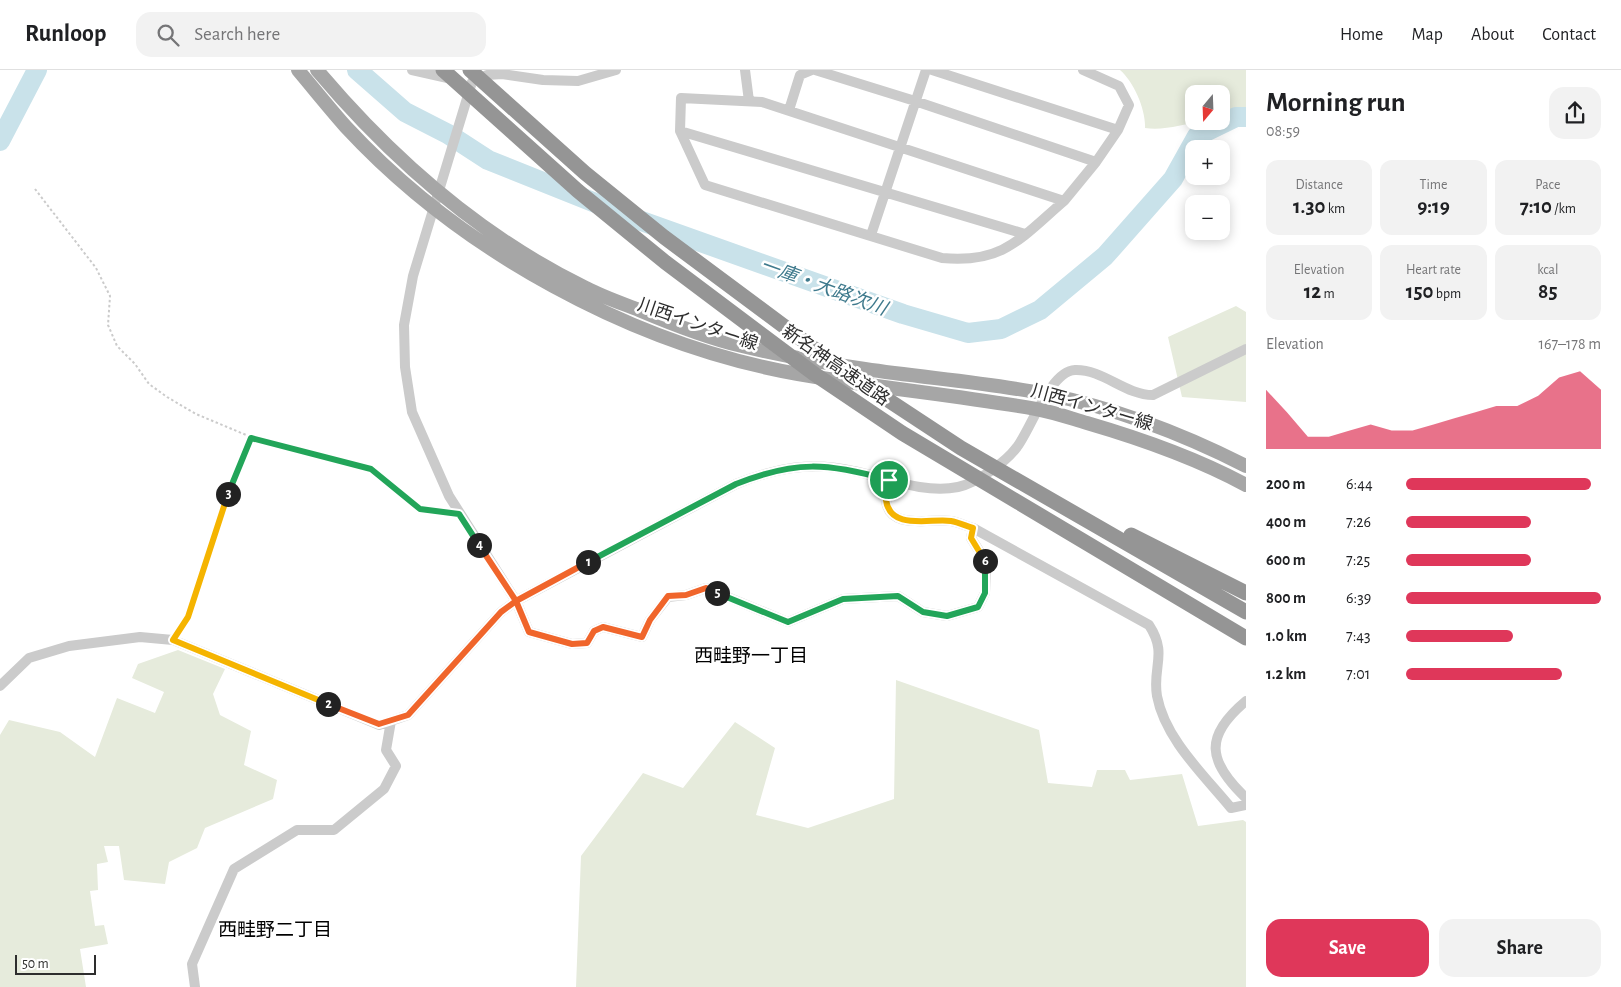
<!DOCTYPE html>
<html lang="en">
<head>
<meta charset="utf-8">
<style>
  :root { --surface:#fff; --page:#f2f2f2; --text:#202124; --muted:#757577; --line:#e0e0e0; --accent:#df375a }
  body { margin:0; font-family:"Alegreya Sans","Noto Sans JP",sans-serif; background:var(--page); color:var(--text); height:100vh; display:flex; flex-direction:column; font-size:19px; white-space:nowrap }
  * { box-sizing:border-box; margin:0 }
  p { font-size:16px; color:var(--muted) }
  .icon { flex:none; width:28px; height:28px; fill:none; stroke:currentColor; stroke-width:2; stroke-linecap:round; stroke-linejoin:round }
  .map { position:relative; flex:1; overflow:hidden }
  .drawer { display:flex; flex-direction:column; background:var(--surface); width:375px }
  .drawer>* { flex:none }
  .needle { width:32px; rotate:199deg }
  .fabs { position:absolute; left:1185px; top:15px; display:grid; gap:10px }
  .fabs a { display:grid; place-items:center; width:45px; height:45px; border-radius:10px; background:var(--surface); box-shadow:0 2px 12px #0003; font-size:25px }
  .scale { position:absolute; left:15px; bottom:12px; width:81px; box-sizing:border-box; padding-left:5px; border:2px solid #2e2e2e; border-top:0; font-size:14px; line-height:18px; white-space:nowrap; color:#2e2e2e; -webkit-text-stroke:4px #fff; paint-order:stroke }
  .pin { position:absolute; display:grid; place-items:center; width:42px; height:42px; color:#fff; margin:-21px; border:2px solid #fff; border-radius:50%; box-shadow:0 1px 5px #0007 }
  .km { position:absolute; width:25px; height:25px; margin:-12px; border-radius:50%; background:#222; color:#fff; font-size:14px; line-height:25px; text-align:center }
  .round { display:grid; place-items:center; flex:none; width:52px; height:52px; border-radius:15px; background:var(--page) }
  .head { display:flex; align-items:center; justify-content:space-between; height:85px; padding:0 20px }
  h1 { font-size:28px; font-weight:700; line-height:38px }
  .metrics { display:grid; grid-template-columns:repeat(3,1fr); gap:8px; height:85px; padding:5px 20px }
  .metrics div { display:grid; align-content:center; border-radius:12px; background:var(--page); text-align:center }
  .metrics b { font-size:21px; font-weight:700 }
  .metrics small { font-size:14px; font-weight:400 }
  .metrics p { font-size:14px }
  .chart { height:140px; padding:10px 20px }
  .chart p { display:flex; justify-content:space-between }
  .chart svg { width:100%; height:90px; margin-top:5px; fill:var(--accent); opacity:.7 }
  .cta { display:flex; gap:10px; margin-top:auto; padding:10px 20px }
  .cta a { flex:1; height:58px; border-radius:15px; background:var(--accent); color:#fff; font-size:20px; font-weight:700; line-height:58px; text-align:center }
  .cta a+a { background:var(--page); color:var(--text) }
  ul { padding:0 20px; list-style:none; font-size:16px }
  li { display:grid; grid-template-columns:80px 60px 1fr; align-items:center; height:38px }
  li i { height:12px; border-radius:6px; background:var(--accent) }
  header { display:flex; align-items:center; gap:30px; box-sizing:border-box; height:70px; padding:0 25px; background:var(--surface); border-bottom:1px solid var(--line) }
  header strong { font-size:24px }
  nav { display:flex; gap:28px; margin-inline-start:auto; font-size:18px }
  .search { width:350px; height:45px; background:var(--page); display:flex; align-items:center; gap:12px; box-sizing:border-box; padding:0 18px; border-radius:15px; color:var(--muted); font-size:19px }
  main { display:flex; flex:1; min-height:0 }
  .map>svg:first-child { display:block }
  .green { fill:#e6ebdc }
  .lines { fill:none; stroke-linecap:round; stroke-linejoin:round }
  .river { stroke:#c9e2ea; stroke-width:20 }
  .path { stroke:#cbcbcb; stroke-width:2; stroke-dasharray:2.5 2.5; stroke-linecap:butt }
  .minor { stroke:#cbcbcb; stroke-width:10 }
  .major { stroke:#a6a6a6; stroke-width:14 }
  .highway { stroke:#959595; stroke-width:15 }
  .split-1-casing { stroke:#fff; stroke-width:10 }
  .split-2-casing { stroke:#fff; stroke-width:10 }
  .split-3-casing { stroke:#fff; stroke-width:10 }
  .split-4-casing { stroke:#fff; stroke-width:10 }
  .split-5-casing { stroke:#fff; stroke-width:10 }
  .split-6-casing { stroke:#fff; stroke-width:10 }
  .split-7-casing { stroke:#fff; stroke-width:10 }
  .split-1 { stroke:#22a559; stroke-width:6 }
  .split-2 { stroke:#f0652b; stroke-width:6 }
  .split-3 { stroke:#f5b400; stroke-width:6 }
  .split-4 { stroke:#22a559; stroke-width:6 }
  .split-5 { stroke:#f0652b; stroke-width:6 }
  .split-6 { stroke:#22a559; stroke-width:6 }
  .split-7 { stroke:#f5b400; stroke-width:6 }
  .labels { text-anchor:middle; stroke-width:5; stroke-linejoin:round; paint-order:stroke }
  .street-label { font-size:18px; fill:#2e2e2e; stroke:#fff }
  .water-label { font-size:19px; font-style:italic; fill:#3f7a8d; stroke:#fff }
  .neighbourhood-label { font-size:19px; fill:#000; stroke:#fff }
</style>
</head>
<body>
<header>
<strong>Runloop</strong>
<div class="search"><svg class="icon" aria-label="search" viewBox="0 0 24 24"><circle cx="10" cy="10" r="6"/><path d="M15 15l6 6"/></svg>Search here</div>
<nav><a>Home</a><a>Map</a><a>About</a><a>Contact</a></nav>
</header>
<main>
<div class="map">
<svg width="1246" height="917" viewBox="0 0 1246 917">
  <rect width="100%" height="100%" fill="#fff"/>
  <path class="green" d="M 1120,0 L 1246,0 L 1246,38 L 1221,45 L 1221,24 L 1194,24 L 1194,51 L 1203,51 C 1184,54 1164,61 1145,58 C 1146,40 1134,12 1120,0 Z
    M 1236,236 L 1246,242 L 1246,332 L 1182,327 L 1168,267 Z
    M 178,580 L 225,599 L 213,624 L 220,645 L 251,661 L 244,695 L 277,710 L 273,729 L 205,758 L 197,778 L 169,792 L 165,814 L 124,810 L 119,776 L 104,776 L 108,792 L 97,794 L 98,820 L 90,821 L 95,856 L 104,855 L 108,874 L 80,879 L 86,917 L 0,917 L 0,665 L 9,650 L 60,662 L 95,687 L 117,628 L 155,643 L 164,622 L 132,608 L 138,594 Z
    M 896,610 L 1039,660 L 1048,713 L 1092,717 L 1097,700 L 1125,700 L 1130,710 L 1182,704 L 1198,756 L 1243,750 L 1246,752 L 1246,917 L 576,917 L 581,786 L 643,703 L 683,718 L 735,652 L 775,678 L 756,745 L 808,758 L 894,729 Z"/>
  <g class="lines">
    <path class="river" d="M 357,0 L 405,42 L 448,64 L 488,90 L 633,148 L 903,244 L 968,263 L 1001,259 L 1040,240 L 1105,186 L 1173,109 L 1197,66 L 1236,47 L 1246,47
      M 0,71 L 37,0"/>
    <path class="path" d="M 35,119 L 96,198 L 110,226 L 108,255 L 117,276 L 135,294 L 149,314 L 167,327 L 196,344 L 251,367 L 371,399 L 420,439 L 446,442
      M 179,562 L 188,547 L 221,440 L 251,367"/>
    <path class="minor" d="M 412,0 L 452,9
      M 616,0 L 578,11 L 543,10 L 502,4 L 487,5 L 472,12 L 413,206 L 404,255 L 405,297 L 412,342 L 449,426 L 516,531 L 529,562 L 572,574 L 587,573 L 594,561 L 603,557 L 642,567 L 650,550 L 668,527 L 686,525 L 706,518 L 788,552 L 843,529 L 898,526 L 923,542 L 947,546 L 978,537 L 985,523 L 986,492 L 971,468 L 973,458
      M 745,0 L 749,31
      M 815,0 L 915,31 L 1096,92
      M 932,0 L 1118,60 L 1096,92 L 1064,131
      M 1083,0 L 1119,16 L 1129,35 L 1118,60
      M 681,28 L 762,32 L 1064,131 C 1021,168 1003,194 942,188 L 705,115 L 680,61 Z
      M 789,40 L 800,5 L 812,0
      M 680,61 L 1025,164
      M 871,165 L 926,0
      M 889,410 C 888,416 886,424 886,430 C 889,461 931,448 951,451 C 958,452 966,456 973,458 L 1149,555 C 1168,584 1152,597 1157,626 C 1165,669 1204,705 1231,738 L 1246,735
      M 0,616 L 29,588 L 69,576 L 140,567 L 173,570 L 379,655 L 408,645 L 501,542 L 516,531 L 736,414 C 775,398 812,391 854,401 C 887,408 924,424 958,417 C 977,413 1006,392 1017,377 C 1031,359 1050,301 1075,300 C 1103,299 1125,325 1153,325 L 1246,279
      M 1246,631 C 1204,666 1207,691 1246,728
      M 195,917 L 192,894 L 234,799 L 297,760 L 334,760 L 384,719 L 396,696 L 386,680 L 391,651"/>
    <path class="major" d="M 298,0 C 314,19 330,39 346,57 C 461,181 633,275 798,304 C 877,318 957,325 1036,339 C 1053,342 1070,348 1087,353 C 1142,369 1196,388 1246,415
      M 317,0 C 392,89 481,167 586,218 C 603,227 621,233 639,240 C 672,254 707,268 742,276 C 783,286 824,293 865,299 C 925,308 986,312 1046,324 C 1115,338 1183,364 1246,396"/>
    <path class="highway" d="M 443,0 L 578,121 L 665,192 L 813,303 L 902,363 L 1246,568
      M 470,0 L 585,103 L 664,167 L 844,301 L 961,378 L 1246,542
      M 1131,465 L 1246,523"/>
  </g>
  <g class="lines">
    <defs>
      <path id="split-1" d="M 588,492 L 736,414 C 796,390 828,393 889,410"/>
      <path id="split-2" d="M 328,634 L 379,654 L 408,645 L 501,542 L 516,531 L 588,492"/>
      <path id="split-3" d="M 228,424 L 188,547 L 173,570 L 328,634"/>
      <path id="split-4" d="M 228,424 L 251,368 L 371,399 L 420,439 L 459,444 L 479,475"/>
      <path id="split-5" d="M 479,475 L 516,531 L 529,562 L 572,574 L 587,573 L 594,561 L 603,557 L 642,567 L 650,550 L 668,526 L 686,525 L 706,518 L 717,523"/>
      <path id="split-6" d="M 717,523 L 788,552 L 843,529 L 898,526 L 923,542 L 947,546 L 978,537 L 985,523 L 985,491"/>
      <path id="split-7" d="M 889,410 C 888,416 886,424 886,430 C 890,461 931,448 951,451 C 958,452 966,456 973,458 L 971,468 L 985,491"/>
    </defs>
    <use href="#split-1" class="split-1-casing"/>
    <use href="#split-2" class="split-2-casing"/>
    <use href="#split-3" class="split-3-casing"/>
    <use href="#split-4" class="split-4-casing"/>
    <use href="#split-5" class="split-5-casing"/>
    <use href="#split-6" class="split-6-casing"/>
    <use href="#split-7" class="split-7-casing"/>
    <use href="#split-1" class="split-1"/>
    <use href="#split-2" class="split-2"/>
    <use href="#split-3" class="split-3"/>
    <use href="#split-4" class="split-4"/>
    <use href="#split-5" class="split-5"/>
    <use href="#split-6" class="split-6"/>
    <use href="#split-7" class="split-7"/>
  </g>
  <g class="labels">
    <g class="street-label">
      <text transform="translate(698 254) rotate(19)" y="6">川西インター線</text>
      <text transform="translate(836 295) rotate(35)" y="6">新名神高速道路</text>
      <text transform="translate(1092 337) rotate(16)" y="6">川西インター線</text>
    </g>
    <g class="water-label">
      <text transform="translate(824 216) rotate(20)" y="7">一庫・大路次川</text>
    </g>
    <g class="neighbourhood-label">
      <text x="751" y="592">西畦野一丁目</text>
      <text x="275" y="866">西畦野二丁目</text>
    </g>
  </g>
</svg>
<div class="fabs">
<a><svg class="needle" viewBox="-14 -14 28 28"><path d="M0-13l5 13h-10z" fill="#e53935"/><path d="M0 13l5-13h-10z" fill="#757577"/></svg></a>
<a>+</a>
<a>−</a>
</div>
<div class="scale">50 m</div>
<div class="pin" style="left:889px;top:410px;background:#1e9e55"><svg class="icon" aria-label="arrive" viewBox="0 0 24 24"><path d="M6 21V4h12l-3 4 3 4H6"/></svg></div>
<b class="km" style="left:588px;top:492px">1</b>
<b class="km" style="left:328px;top:634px">2</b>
<b class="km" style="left:228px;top:424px">3</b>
<b class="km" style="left:479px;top:475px">4</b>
<b class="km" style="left:717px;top:523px">5</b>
<b class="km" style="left:985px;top:491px">6</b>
</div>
<section class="drawer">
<div class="head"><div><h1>Morning run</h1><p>08:59</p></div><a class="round"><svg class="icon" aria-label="share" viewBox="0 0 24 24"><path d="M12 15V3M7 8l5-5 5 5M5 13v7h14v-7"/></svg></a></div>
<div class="metrics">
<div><p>Distance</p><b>1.30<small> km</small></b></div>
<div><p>Time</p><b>9:19</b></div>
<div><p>Pace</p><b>7:10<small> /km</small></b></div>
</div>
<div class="metrics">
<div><p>Elevation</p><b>12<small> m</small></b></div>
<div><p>Heart rate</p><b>150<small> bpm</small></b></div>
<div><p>kcal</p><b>85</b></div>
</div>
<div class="chart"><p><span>Elevation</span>167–178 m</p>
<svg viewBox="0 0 160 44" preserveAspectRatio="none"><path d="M0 44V15L10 26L20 38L30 38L40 35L50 32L60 35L70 35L80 32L90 29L100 26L110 23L120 23L130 18L140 9L150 6L160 15V44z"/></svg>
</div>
<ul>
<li><b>200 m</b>6:44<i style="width:95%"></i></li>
<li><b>400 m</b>7:26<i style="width:64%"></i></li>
<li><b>600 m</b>7:25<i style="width:64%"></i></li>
<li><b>800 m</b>6:39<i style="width:100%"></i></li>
<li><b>1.0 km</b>7:43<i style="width:55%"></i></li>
<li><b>1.2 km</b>7:01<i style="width:80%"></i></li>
</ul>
<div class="cta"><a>Save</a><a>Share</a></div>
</section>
</main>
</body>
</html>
